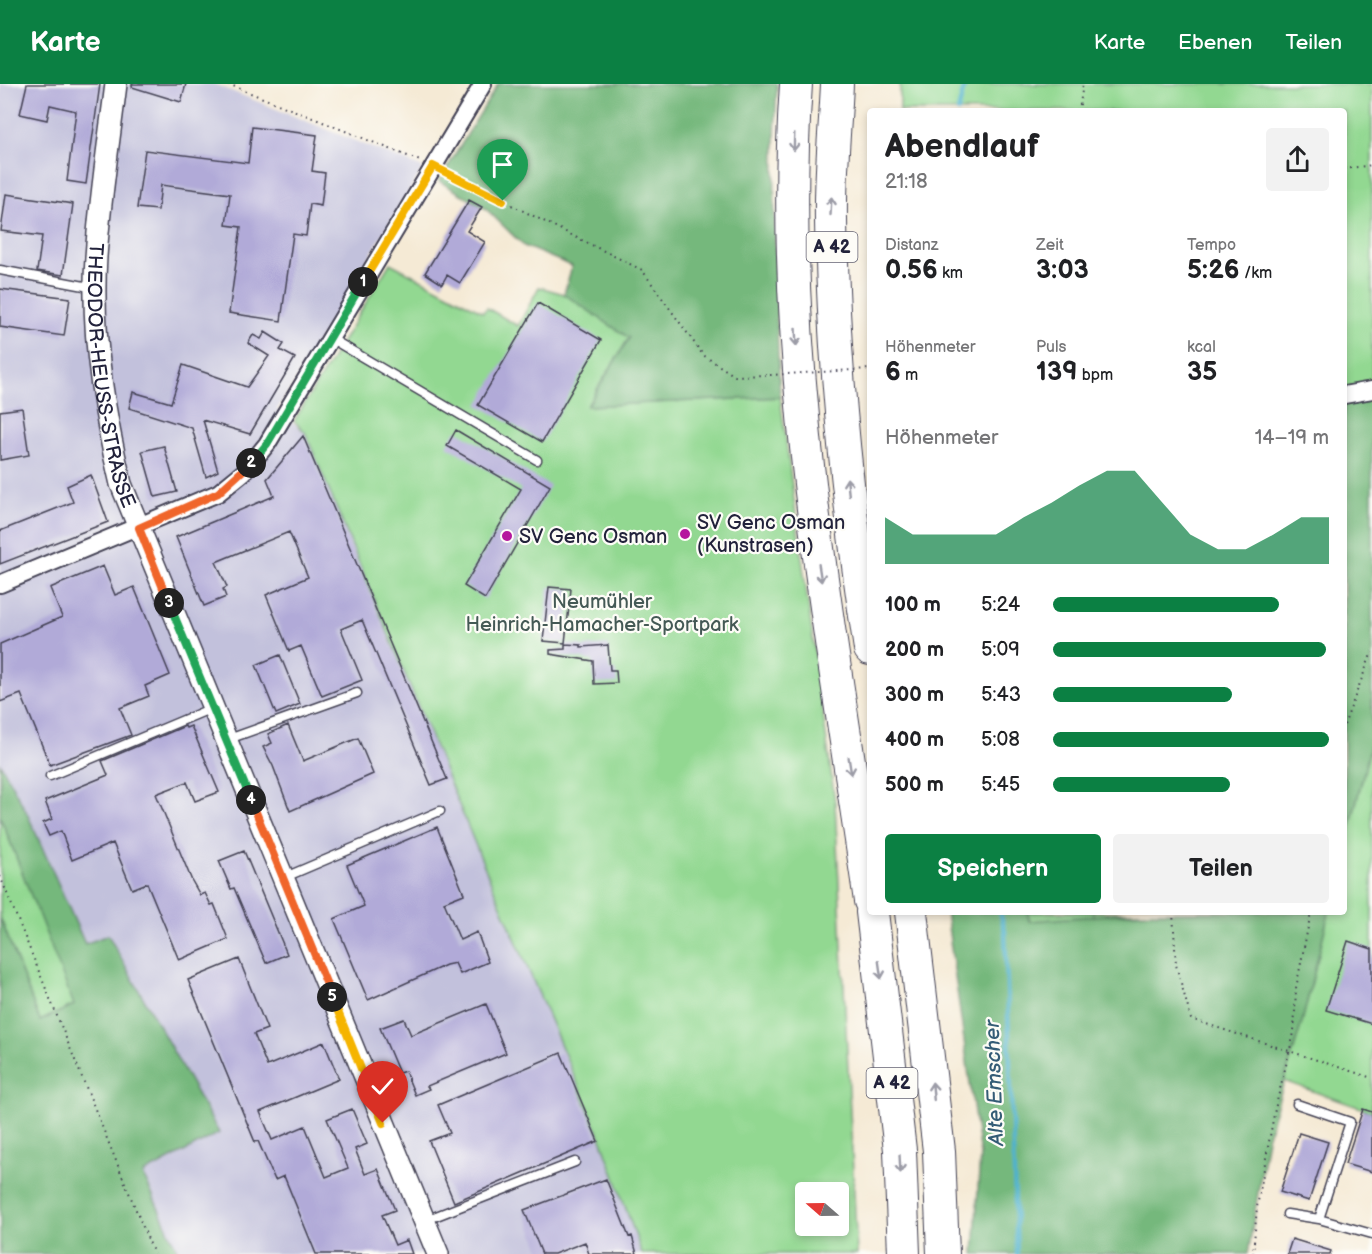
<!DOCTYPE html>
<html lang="de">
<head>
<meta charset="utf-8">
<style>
  :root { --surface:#fff; --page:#f2f2f2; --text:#202124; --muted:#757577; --accent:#0b8043 }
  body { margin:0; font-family:"Balsamiq Sans",sans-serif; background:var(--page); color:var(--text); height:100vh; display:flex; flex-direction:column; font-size:22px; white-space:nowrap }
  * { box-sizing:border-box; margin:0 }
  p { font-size:20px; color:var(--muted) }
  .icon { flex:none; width:33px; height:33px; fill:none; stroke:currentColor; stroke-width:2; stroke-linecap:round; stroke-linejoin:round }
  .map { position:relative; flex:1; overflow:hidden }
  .panel { position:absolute; left:867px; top:24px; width:480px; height:807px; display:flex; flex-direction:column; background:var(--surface); border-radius:6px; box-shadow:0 3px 9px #0003 }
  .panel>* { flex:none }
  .needle { width:39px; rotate:290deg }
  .controls { position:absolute; left:795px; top:1098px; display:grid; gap:12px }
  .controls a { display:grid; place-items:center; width:54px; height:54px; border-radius:6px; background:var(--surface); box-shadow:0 3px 9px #0003; font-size:30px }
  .pin { position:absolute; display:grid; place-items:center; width:51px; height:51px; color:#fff; margin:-62px -26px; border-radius:50% 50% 50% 0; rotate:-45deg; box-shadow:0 0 6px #0007 }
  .pin .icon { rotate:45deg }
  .km { position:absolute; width:30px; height:30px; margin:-15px; border-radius:50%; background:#222; color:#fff; font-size:16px; line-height:30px; text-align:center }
  .round { display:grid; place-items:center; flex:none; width:63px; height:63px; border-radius:6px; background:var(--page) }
  .overview { display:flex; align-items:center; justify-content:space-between; height:102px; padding:0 18px }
  h1 { font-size:33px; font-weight:600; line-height:45px }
  .metrics { display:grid; grid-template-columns:repeat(3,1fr); gap:9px; height:102px; padding:6px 18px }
  .metrics div { display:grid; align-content:center }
  .metrics b { font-size:26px; font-weight:600 }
  .metrics small { font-size:16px; font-weight:400 }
  .metrics p { font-size:16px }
  .chart { height:168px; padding:12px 18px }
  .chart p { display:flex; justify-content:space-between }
  .chart svg { width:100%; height:108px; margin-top:6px; fill:var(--accent); opacity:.7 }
  .cta { display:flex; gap:12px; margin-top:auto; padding:12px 18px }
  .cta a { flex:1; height:69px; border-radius:6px; background:var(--accent); color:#fff; font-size:24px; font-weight:600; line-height:69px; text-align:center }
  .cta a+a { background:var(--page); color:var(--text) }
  ul { padding:0 18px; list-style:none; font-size:20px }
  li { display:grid; grid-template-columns:96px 72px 1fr; align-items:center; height:45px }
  li i { height:15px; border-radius:8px; background:var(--accent) }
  header { display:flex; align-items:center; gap:36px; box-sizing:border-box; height:84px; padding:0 30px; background:var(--accent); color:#fff }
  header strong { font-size:28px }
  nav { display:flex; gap:33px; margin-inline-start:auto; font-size:21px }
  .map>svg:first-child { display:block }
  .industrial { fill:#c2c1dc }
  .green { fill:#92d891; stroke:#5a7d66; stroke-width:1.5; fill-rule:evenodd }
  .forest { fill:#75b87b; stroke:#4c6d5b; stroke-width:1.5 }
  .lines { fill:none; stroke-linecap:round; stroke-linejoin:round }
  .stream { stroke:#50b2ce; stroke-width:4.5 }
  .building { fill:#b1aad8 }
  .service-casing { stroke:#424052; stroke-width:11 }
  .minor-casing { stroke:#424052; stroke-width:20 }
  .tertiary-casing { stroke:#424052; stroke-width:24 }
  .motorway-casing { stroke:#424052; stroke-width:34 }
  .path { stroke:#424052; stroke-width:2; stroke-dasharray:1.5 4.5; stroke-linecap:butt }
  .service { stroke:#fff; stroke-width:8 }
  .minor { stroke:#fff; stroke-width:16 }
  .tertiary { stroke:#fff; stroke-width:21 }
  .motorway { stroke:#fff; stroke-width:32 }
  .path-bridge { stroke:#424052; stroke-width:2; stroke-dasharray:1.5 4.5; stroke-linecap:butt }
  .oneway { stroke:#9c9ca7 }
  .split-1-casing { stroke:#fff; stroke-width:12 }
  .split-2-casing { stroke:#fff; stroke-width:12 }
  .split-3-casing { stroke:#fff; stroke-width:12 }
  .split-4-casing { stroke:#fff; stroke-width:12 }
  .split-5-casing { stroke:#fff; stroke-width:12 }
  .split-6-casing { stroke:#fff; stroke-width:12 }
  .split-1 { stroke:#f5b400; stroke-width:8 }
  .split-2 { stroke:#22a559; stroke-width:8 }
  .split-3 { stroke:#f0652b; stroke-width:8 }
  .split-4 { stroke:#22a559; stroke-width:8 }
  .split-5 { stroke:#f0652b; stroke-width:8 }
  .split-6 { stroke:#f5b400; stroke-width:8 }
  .poi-dot { fill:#b5179e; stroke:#fdfcf7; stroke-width:2 }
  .labels { text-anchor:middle; stroke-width:4.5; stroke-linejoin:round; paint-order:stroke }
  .shield { fill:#fdfcf7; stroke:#646373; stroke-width:1.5 }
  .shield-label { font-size:18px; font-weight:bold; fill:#22223b }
  .street-label { font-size:20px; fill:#22223b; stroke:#fdfcf7 }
  .poi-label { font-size:20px; fill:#22223b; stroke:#fdfcf7; text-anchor:start }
  .park-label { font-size:20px; fill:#445955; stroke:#fdfcf7 }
  .water-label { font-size:21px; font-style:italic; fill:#345c76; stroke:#fdfcf7 }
</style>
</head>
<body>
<header>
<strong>Karte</strong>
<nav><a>Karte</a><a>Ebenen</a><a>Teilen</a></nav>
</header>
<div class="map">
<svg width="1372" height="1170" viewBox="0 0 1372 1170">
  <rect width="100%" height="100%" fill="#fdfcf7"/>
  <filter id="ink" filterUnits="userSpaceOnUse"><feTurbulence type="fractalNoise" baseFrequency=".0167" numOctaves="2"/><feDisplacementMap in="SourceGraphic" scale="12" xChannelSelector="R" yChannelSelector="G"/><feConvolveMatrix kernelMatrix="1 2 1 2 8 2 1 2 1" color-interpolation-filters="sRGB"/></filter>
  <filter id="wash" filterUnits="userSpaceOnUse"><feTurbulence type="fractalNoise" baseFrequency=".008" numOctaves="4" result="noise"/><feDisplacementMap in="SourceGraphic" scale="24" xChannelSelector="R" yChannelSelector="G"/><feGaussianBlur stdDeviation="1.35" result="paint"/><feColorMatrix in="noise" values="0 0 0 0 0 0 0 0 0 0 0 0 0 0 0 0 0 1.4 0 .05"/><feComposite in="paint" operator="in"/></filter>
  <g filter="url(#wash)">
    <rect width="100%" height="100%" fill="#f5ead5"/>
    <path class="industrial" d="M 0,0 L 214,0 L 423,84 L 277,326 L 305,348 L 490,796 L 602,1057 L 642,1170 L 179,1170 L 143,1090 L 219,1049 L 108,851 L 85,860 L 26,727 L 0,679 Z"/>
    <path class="green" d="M 900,0 L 1372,0 L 1372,312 L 1344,318 L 1344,27 L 900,27 Z
      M 390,179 L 483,228 L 487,224 L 518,242 L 539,203 L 564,210 L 629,254 L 587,322 L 780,313 L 835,718 L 857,1170 L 642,1170 L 602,1057 L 490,796 L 305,348 L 294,337 ZM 806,1108 L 838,1108 L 838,1142 L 806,1142 Z
      M 1372,656 L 1372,1028 L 1284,997 L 1302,938 L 1329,828 L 1344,828 L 1344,767 Z
      M 0,732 L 75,921 L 40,937 L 0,833 Z
      M 1028,828 L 1144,828 L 1144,830 L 1029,837 Z"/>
    <path class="forest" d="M 498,0 L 777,0 C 772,105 775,208 780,313 L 587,322 L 629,254 L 564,210 L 572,182 L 524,162 L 485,124 L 439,97 Z
      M 1372,312 L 1372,656 L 1344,767 L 1344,318 Z
      M 0,679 L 26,727 L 85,860 L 108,851 L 219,1049 L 143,1090 L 179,1170 L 0,1170 L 0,833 L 40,937 L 74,921 L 0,732 Z
      M 946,828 L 1028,828 L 1029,837 L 1144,828 L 1329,828 L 1302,938 L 1267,1054 L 1248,1170 L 974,1170 L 980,1071 Z"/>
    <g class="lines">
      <path class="stream" d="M 958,27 L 965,0
        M 1000,828 L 1005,847 L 1017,1170"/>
    </g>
    <g id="blocks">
      <path class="building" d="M 27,0 L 100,0 L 86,100 L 67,97 L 76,27 L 50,21 L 47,36 L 20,30 Z
        M 132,0 L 186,0 L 181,18 L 132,3 Z
        M 252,43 L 317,51 L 312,87 L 325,89 L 321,122 L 310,120 L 306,152 L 293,150 L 281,237 L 229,229 L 241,143 L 226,141 L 230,110 L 161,101 L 158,126 L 137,124 L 145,66 L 248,79 Z
        M 6,110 L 73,120 L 63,191 L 37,187 L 42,152 L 1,147 Z
        M 469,116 L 482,123 L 467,147 L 485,158 L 460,199 L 447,191 L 442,200 L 425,189 Z
        M 0,205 L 70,214 L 64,252 L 0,243 Z
        M 538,219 L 601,256 L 542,358 L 478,321 Z
        M 265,248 L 284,260 L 280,266 L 295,274 L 250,350 L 203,336 L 218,387 L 206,393 L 192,344 L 129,324 L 133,308 L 171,319 L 183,281 L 247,303 L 269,272 L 248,259 L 253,251 L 261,255 Z
        M 22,324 L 29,371 L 0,376 L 0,327 Z
        M 456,346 L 550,402 L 485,515 L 464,502 L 521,405 L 447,362 Z
        M 303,352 L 447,695 L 431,701 L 362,536 L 341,545 L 362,596 L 322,612 L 301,562 L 289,567 L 266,511 L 308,493 L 289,448 L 216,478 L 227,503 L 223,505 L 226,513 L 204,522 L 176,453 L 274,412 L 267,395 Z
        M 164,362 L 177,408 L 155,413 L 142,367 Z
        M 91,391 L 108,438 L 0,480 L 0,447 L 73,418 L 67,402 Z
        M 103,482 L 115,511 L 134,503 L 170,591 L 145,602 L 149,612 L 120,624 L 131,651 L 50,681 L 21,610 L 0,618 L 0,560 L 62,533 L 50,504 Z
        M 549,503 L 571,505 L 565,559 L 543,557 Z
        M 565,560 L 581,561 L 581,563 L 608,561 L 610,586 L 616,586 L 617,599 L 594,600 L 593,577 L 550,570 L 550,566 L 565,565 Z
        M 280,571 L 300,620 L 276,630 L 256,581 Z
        M 288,641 L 303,677 L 358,654 L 373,690 L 290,727 L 273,682 L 263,663 L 272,659 L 268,650 Z
        M 185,642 L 186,644 L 191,642 L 219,708 L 195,717 L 187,698 L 156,710 L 192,797 L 200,811 L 205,809 L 211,821 L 214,820 L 228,855 L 179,876 L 147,799 L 132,805 L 113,759 L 72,776 L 61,747 L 49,752 L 43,739 L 52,735 L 45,717 L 108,691 L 102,677 Z
        M 437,743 L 464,810 L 444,818 L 460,856 L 477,848 L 488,878 L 460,890 L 455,879 L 446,881 L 368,916 L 334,835 L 364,822 L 347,781 Z
        M 244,767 L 287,870 L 266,879 L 234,804 L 231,805 L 219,777 Z
        M 1348,857 L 1372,865 L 1372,940 L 1326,926 Z
        M 239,875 L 267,945 L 254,950 L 267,982 L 324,958 L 339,995 L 260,1028 L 272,1056 L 305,1042 L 326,1093 L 348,1084 L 327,1035 L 352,1025 L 367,1060 L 355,1065 L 365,1090 L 378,1085 L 395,1126 L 382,1131 L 395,1161 L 407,1156 L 412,1170 L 316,1170 L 284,1092 L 275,1096 L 258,1057 L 255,1058 L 188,896 Z
        M 486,920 L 506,969 L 427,1002 L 429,1005 L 415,1011 L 405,987 L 399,989 L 380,944 L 404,935 L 411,951 Z
        M 561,969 L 598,1057 L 454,1118 L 429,1057 L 450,1049 L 438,1021 Z
        M 1363,1025 L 1372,1028 L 1372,1088 L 1345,1080 Z
        M 1299,1049 L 1328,1058 L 1309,1117 L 1280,1108 Z
        M 606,1095 L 629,1153 L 632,1152 L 637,1170 L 589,1170 L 585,1158 L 554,1170 L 542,1170 L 524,1126 Z
        M 1292,1155 L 1331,1167 L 1330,1170 L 1287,1170 Z"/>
    </g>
  </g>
  <g filter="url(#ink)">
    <use href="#blocks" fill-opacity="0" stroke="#424052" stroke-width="1.5"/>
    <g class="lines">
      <defs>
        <path id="service" d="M 0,186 L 95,204
          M 330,254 L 537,376
          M 226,656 L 357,609
          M 50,692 L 212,624
          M 283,794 L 440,727
          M 1297,1020 L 1350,1038 L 1319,1135 L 1372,1150
          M 1287,1130 L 1319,1135
          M 426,1136 L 575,1078"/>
        <path id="minor" d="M 1344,311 L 1372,306
          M 0,500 L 218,409 L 244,388 L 267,360 L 483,0"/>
        <g id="tertiary">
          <path id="s1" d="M 116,0 C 109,57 100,115 96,173 C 91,249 103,326 121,400 L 438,1170"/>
        </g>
        <path id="motorway" d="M 796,0 C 777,276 831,546 870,817
          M 837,0 C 835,45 830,91 831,136 C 833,280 848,423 870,565
          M 872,828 L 900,1066 L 904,1170
          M 911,828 L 939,1067 L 943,1170"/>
      </defs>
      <use href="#service" class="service-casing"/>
      <use href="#minor" class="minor-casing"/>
      <use href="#tertiary" class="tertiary-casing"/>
      <use href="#motorway" class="motorway-casing"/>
      <path class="path" d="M 228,0 L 420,77
        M 1079,27 L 1083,0
        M 1344,85 L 1372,81
        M 447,89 L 642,186 L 703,271 L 735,292 L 770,291
        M 1344,641 L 1372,568
        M 0,792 L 154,1170
        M 1173,828 L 1176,881 L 1191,935 L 1372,994
        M 1253,1170 L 1257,1123 L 1275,1025 L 1294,949 L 1296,904 L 1311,828"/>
      <use href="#service" class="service"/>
      <use href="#minor" class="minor"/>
      <use href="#tertiary" class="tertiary"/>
      <use href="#motorway" class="motorway"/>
      <path class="path-bridge" d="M 770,291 L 870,285"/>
    </g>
    <defs><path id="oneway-shaft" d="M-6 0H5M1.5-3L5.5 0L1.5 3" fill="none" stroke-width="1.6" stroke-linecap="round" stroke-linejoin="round" transform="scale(1.5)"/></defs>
    <g class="oneway">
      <use href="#oneway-shaft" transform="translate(794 58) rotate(92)"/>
      <use href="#oneway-shaft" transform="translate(831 122) rotate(-87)"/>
      <use href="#oneway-shaft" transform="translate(796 253) rotate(87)"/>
      <use href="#oneway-shaft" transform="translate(848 403) rotate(-96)"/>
      <use href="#oneway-shaft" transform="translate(820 489) rotate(81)"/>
      <use href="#oneway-shaft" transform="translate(850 682) rotate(81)"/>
      <use href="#oneway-shaft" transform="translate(880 886) rotate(82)"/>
      <use href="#oneway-shaft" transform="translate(933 1007) rotate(-95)"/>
      <use href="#oneway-shaft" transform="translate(900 1080) rotate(87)"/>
    </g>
  </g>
  <g class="lines" filter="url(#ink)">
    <defs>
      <path id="split-1" d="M 363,198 L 433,82 L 503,117"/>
      <path id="split-2" d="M 251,379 L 267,360 L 363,198"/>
      <path id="split-3" d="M 169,519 L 139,444 L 218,409 L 251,379"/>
      <path id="split-4" d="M 169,519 L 251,716"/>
      <path id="split-5" d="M 251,716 L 332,913"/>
      <path id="split-6" d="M 332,913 L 383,1039"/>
    </defs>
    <use href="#split-1" class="split-1-casing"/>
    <use href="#split-2" class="split-2-casing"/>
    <use href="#split-3" class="split-3-casing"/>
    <use href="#split-4" class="split-4-casing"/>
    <use href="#split-5" class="split-5-casing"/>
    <use href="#split-6" class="split-6-casing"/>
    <use href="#split-1" class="split-1"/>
    <use href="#split-2" class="split-2"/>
    <use href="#split-3" class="split-3"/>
    <use href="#split-4" class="split-4"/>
    <use href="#split-5" class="split-5"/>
    <use href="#split-6" class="split-6"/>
  </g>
  <g class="poi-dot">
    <circle cx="685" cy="450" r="6"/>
    <circle cx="507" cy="452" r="6"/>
  </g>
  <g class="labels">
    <g class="shield">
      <rect x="806.5" y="148" width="51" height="30" rx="4.5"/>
      <rect x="866.5" y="984" width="51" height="30" rx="4.5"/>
    </g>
    <g class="shield-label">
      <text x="832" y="169">A 42</text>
      <text x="892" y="1005">A 42</text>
    </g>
    <g class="street-label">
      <text dy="7" stroke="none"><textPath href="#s1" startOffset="294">THEODOR-HEUSS-STRASSE</textPath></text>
    </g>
    <g class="poi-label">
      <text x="697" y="445">SV Genc Osman<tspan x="697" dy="23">(Kunstrasen)</tspan></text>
      <text x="519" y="459">SV Genc Osman</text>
    </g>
    <g class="park-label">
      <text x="602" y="524">Neumühler<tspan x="602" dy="23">Heinrich-Hamacher-Sportpark</tspan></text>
    </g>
    <g class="water-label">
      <text transform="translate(994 999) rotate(-92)" y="7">Alte Emscher</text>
    </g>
  </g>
</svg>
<div class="controls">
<a><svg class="needle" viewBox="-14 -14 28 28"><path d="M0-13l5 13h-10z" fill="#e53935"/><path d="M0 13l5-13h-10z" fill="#757577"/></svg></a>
</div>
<div class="pin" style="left:503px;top:117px;background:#1e9e55"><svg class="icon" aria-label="arrive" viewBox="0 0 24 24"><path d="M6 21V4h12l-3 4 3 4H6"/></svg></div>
<div class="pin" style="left:383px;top:1039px;background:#d93025"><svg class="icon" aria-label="check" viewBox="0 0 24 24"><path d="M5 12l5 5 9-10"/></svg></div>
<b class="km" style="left:363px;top:198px">1</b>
<b class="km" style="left:251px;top:379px">2</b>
<b class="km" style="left:169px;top:519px">3</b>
<b class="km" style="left:251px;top:716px">4</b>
<b class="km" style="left:332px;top:913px">5</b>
<section class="panel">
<div class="overview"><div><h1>Abendlauf</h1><p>21:18</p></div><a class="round"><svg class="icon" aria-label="share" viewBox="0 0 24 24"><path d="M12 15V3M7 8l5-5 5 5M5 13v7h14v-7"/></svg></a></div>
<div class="metrics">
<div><p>Distanz</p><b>0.56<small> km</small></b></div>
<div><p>Zeit</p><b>3:03</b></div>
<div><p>Tempo</p><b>5:26<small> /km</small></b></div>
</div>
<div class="metrics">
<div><p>Höhenmeter</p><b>6<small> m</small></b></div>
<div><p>Puls</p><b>139<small> bpm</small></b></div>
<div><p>kcal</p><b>35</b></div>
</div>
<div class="chart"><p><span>Höhenmeter</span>14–19 m</p>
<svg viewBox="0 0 160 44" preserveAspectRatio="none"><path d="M0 44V25L10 32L20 32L30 32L40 32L50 25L60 19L70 12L80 6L90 6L100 19L110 32L120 38L130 38L140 32L150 25L160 25V44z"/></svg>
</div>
<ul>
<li><b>100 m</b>5:24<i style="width:82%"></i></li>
<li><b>200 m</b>5:09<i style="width:99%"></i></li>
<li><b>300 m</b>5:43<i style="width:65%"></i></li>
<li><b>400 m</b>5:08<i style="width:100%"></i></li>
<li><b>500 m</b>5:45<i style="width:64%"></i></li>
</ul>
<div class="cta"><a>Speichern</a><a>Teilen</a></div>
</section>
</div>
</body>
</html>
